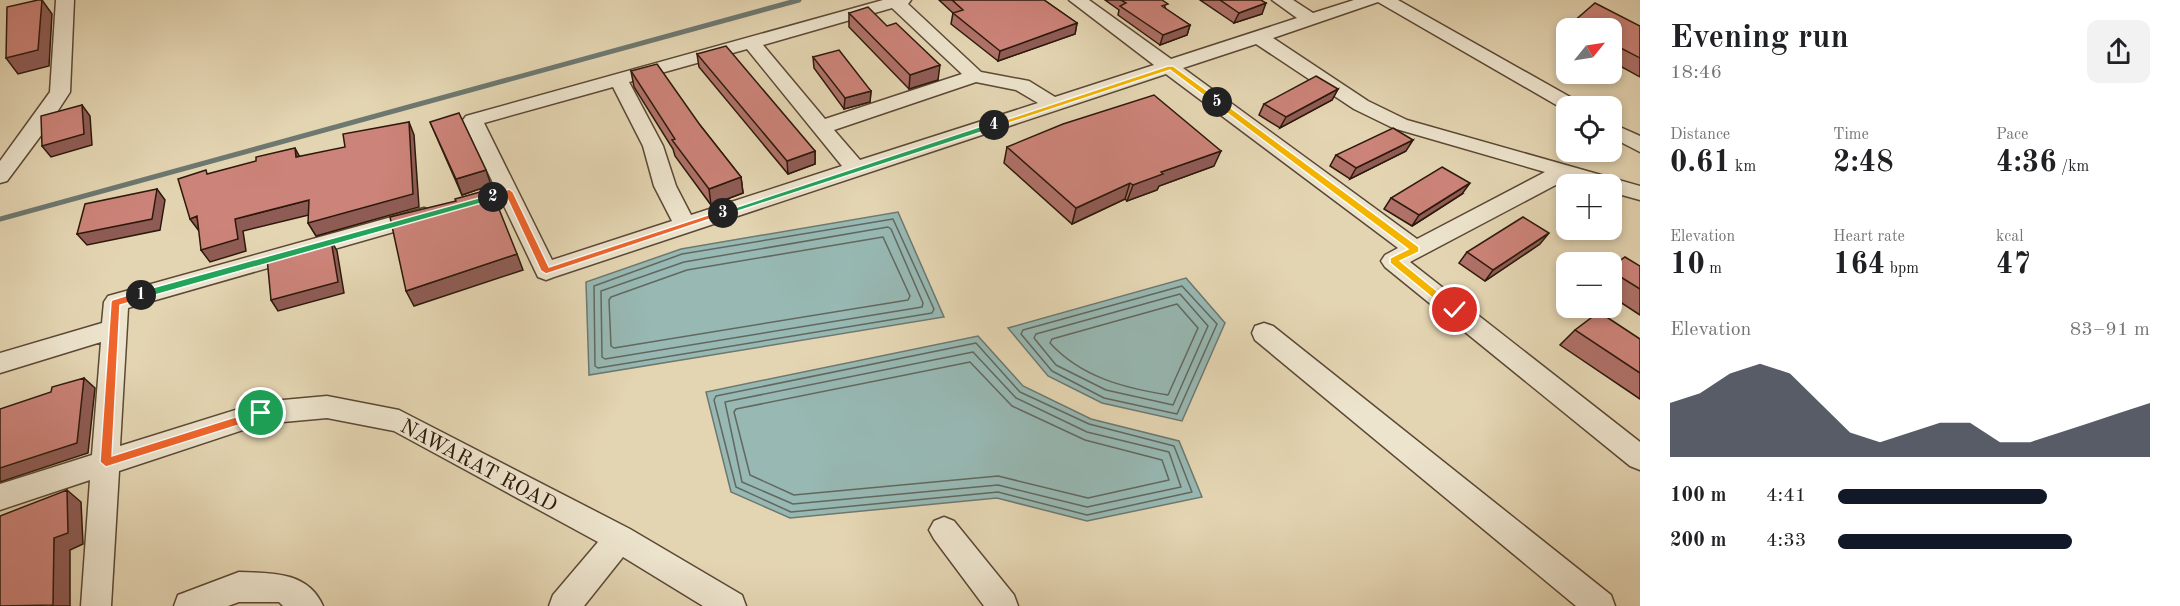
<!DOCTYPE html>
<html lang="en">
<head>
<meta charset="utf-8">
<style>
  :root { --surface:#fff; --page:#f2f2f2; --text:#202124; --muted:#757577; --accent:#111827 }
  body { margin:0; font-family:"Old Standard TT",serif; background:var(--page); color:var(--text); height:100vh; display:flex; flex-direction:column; font-size:22px; white-space:nowrap }
  * { box-sizing:border-box; margin:0 }
  p { font-size:20px; color:var(--muted) }
  .icon { flex:none; width:33px; height:33px; fill:none; stroke:currentColor; stroke-width:2; stroke-linecap:round; stroke-linejoin:round }
  .map { position:relative; flex:1; overflow:hidden }
  .drawer { display:flex; flex-direction:column; background:var(--surface); width:540px }
  .drawer>* { flex:none }
  .needle { width:39px; rotate:60deg }
  .controls { position:absolute; left:1556px; top:18px; display:grid; gap:12px }
  .controls a { display:grid; place-items:center; width:66px; height:66px; border-radius:12px; background:var(--surface); box-shadow:0 3px 9px #0003; font-size:30px }
  .pin { position:absolute; display:grid; place-items:center; width:51px; height:51px; color:#fff; margin:-26px; border:3px solid #fff; border-radius:50%; box-shadow:0 2px 6px #0007 }
  .km { position:absolute; width:30px; height:30px; margin:-15px; border-radius:50%; background:#222; color:#fff; font-size:16px; line-height:30px; text-align:center }
  .round { display:grid; place-items:center; flex:none; width:63px; height:63px; border-radius:12px; background:var(--page) }
  .summary { display:flex; align-items:center; justify-content:space-between; height:102px; padding:0 30px }
  h1 { font-size:33px; font-weight:700; line-height:45px }
  .figures { display:grid; grid-template-columns:repeat(3,1fr); gap:9px; height:102px; padding:6px 30px }
  .figures div { display:grid; align-content:center }
  .figures b { font-size:30px; font-weight:700 }
  .figures small { font-size:16px; font-weight:400 }
  .figures p { font-size:16px }
  .chart { height:168px; padding:12px 30px }
  .chart p { display:flex; justify-content:space-between }
  .chart svg { width:100%; height:108px; margin-top:6px; fill:var(--accent); opacity:.7 }
  ul { padding:0 30px; list-style:none; font-size:20px }
  li { display:grid; grid-template-columns:96px 72px 1fr; align-items:center; height:45px }
  li i { height:15px; border-radius:8px; background:var(--accent) }
  main { display:flex; flex:1; min-height:0 }
  .map>svg:first-child { display:block }
  .water { fill:#97b8b3; stroke:#6d7870; stroke-width:1.5 }
  .lines { fill:none; stroke-linecap:round; stroke-linejoin:round }
  .shore { stroke:#62685f; stroke-width:1.5 }
  .stream { stroke:#6d7870; stroke-width:5 }
  .minor-casing { stroke:#5b4835; stroke-width:3 }
  .minor { fill:#ede4cd; fill-rule:evenodd }
  .wall { fill:#af7168; stroke:#2d190b; stroke-width:1.5 }
  .shaded-wall { fill:#8f5c55; stroke:#2d190b; stroke-width:1.5 }
  .building { fill:#cc8379; stroke:#2d190b; stroke-width:1.5 }
  .split-1 { fill:#f0652b; stroke:#fff; stroke-width:1.5 }
  .split-2 { fill:#22a559; stroke:#fff; stroke-width:1.5 }
  .split-3 { fill:#f0652b; stroke:#fff; stroke-width:1.5 }
  .split-4 { fill:#22a559; stroke:#fff; stroke-width:1.5 }
  .split-5 { fill:#f5b400; stroke:#fff; stroke-width:1.5 }
  .split-6 { fill:#f5b400; stroke:#fff; stroke-width:1.5 }
  .labels { text-anchor:middle; stroke-width:4.5; stroke-linejoin:round; paint-order:stroke }
  .street-label { font-size:21px; fill:#2d190b; stroke:#ede4cd }
</style>
</head>
<body>
<main>
<div class="map">
<svg width="1640" height="606" viewBox="0 0 1640 606">
  <rect width="100%" height="100%" fill="#e4d5b2"/>
  <filter id="stains"><feTurbulence type="fractalNoise" baseFrequency=".00333" numOctaves="4"/><feColorMatrix values="0 0 0 0 .2 0 0 0 0 .09 0 0 0 0 .02 0 0 0 .5 -.17"/></filter>
  <radialGradient id="worn" r=".72"><stop offset=".6" stop-color="#630" stop-opacity="0"/><stop offset="1" stop-color="#630" stop-opacity=".3"/></radialGradient>
  <path class="water" d="M 898,212 L 944,317 L 589,375 L 586,282 L 681,249 Z
    M 1186,278 L 1225,323 L 1182,421 L 1102,403 L 1048,376 L 1008,328 Z
    M 978,336 L 1023,386 L 1091,419 L 1179,441 L 1202,497 L 1087,521 L 997,498 L 790,518 L 731,492 L 706,392 Z"/>
  <g class="lines">
    <path class="shore" d="M 893,219 L 934,309 L 932,313 L 598,368 L 595,366 L 594,286 L 682,254 Z
      M 888,227 L 891,229 L 923,303 L 922,307 L 605,359 L 602,357 L 601,291 L 684,262 Z
      M 883,237 L 910,296 L 908,300 L 614,348 L 611,346 L 609,300 L 611,297 L 687,270 Z
      M 1182,286 L 1217,324 L 1177,414 L 1104,398 L 1052,371 L 1021,334 L 1023,330 Z
      M 1180,294 L 1208,326 L 1173,405 L 1106,390 L 1056,365 L 1034,338 L 1036,334 Z
      M 1177,304 L 1198,328 L 1168,395 C 1124,388 1081,377 1050,343 L 1052,339 Z
      M 976,343 L 1020,392 L 1089,424 L 1174,446 L 1192,492 L 1087,515 L 998,492 L 791,512 L 736,487 L 714,400 L 716,396 Z
      M 973,352 L 1016,398 L 1087,432 L 1169,452 L 1181,487 L 1087,507 L 998,485 L 793,504 L 742,482 L 725,402 Z
      M 970,362 L 1012,406 L 1085,440 L 1162,460 L 1169,480 L 1088,498 L 998,476 L 794,495 L 750,475 L 734,412 L 736,409 Z"/>
    <path class="stream" d="M 0,219 L 799,0"/>
    <defs>
      <path id="minor" d="M 56,0 L 74,0 L 70,92 L 48,126 L 7,181 L 0,183 L 0,161 L 50,92 Z
        M 883,0 L 911,0 L 908,4 L 981,72 L 1029,81 L 1055,97 L 1154,65 L 1069,0 L 1089,0 L 1171,59 L 1297,18 L 1272,0 L 1293,0 L 1313,13 L 1354,0 L 1398,0 L 1579,102 L 1581,106 L 1566,106 L 1565,110 L 1378,2 L 1273,38 L 1368,101 L 1407,120 L 1640,186 L 1640,200 L 1611,192 L 1611,184 L 1587,184 L 1567,179 L 1410,262 L 1640,442 L 1640,470 L 1630,466 L 1385,267 L 1381,261 L 1385,255 L 1398,248 L 1166,74 L 554,277 L 546,280 L 538,277 L 463,120 L 466,116 ZM 892,8 L 962,74 L 825,119 L 763,45 ZM 1256,44 L 1354,109 L 1393,128 L 1545,172 L 1417,239 L 1183,68 ZM 747,49 L 842,166 L 691,215 L 676,186 L 663,146 L 629,82 ZM 976,82 L 1016,90 L 1038,103 L 860,160 L 834,130 ZM 613,87 L 643,146 L 654,186 L 672,221 L 552,260 L 484,123 Z
        M 1611,123 L 1640,136 L 1640,152 L 1611,137 Z
        M 424,208 L 432,211 L 435,216 L 432,221 L 128,308 L 120,446 L 261,402 L 327,396 L 399,410 L 630,529 L 742,595 L 746,606 L 703,606 L 623,557 L 584,606 L 549,606 L 553,595 L 598,542 L 394,431 L 327,418 L 261,424 L 119,471 L 111,606 L 81,606 L 90,480 L 0,510 L 0,484 L 92,455 L 101,342 L 0,373 L 0,353 L 102,323 L 104,302 L 108,296 Z
        M 1264,323 L 1273,326 L 1611,595 L 1615,606 L 1576,606 L 1255,340 L 1252,333 L 1255,326 Z
        M 944,517 L 954,521 L 1014,595 L 1018,606 L 984,606 L 934,539 L 929,530 L 934,521 Z
        M 239,572 C 271,573 308,571 323,606 L 283,606 L 279,602 L 239,602 L 228,606 L 174,606 L 178,595 Z"/>
    </defs>
    <use href="#minor" class="minor-casing"/>
    <use href="#minor" class="minor"/>
  </g>
  <path class="wall" d="M 939,0 L 1044,0 L 1077,23 L 1075,34 L 998,61 L 951,24 L 953,13 Z
    M 1105,0 L 1162,0 L 1166,9 L 1190,25 L 1187,35 L 1160,45 L 1118,15 L 1119,10 Z
    M 1200,0 L 1261,0 L 1262,14 L 1234,23 Z
    M 849,13 L 938,80 L 909,89 L 849,27 Z
    M 1573,22 L 1640,26 L 1640,77 L 1611,61 L 1611,28 L 1568,28 Z
    M 697,54 L 815,151 L 815,164 L 788,174 L 699,67 Z
    M 813,57 L 871,91 L 870,102 L 844,109 L 814,68 Z
    M 631,71 L 700,125 L 741,177 L 743,193 L 711,205 L 675,156 L 673,149 L 634,87 Z
    M 1338,89 L 1332,100 L 1280,128 L 1259,115 L 1264,104 Z
    M 430,122 L 491,185 L 462,195 Z
    M 1007,147 L 1214,166 L 1159,186 L 1157,190 L 1127,201 L 1125,199 L 1072,224 L 1004,163 Z
    M 1406,151 L 1350,179 L 1330,166 L 1336,155 Z
    M 1462,194 L 1412,226 L 1384,209 L 1391,198 Z
    M 1540,244 L 1485,281 L 1459,263 L 1467,252 Z
    M 1640,266 L 1640,315 L 1611,296 L 1611,267 Z
    M 1575,330 L 1640,339 L 1640,399 L 1560,345 Z"/>
  <path class="shaded-wall" d="M 42,0 L 52,14 L 49,66 L 18,74 L 6,58 Z
    M 1266,3 L 1262,14 L 1234,23 L 1239,13 Z
    M 1077,23 L 1075,34 L 998,61 L 1000,51 Z
    M 1190,25 L 1187,35 L 1160,45 L 1163,35 Z
    M 940,65 L 938,80 L 909,89 L 910,75 Z
    M 1338,89 L 1332,100 L 1280,128 L 1286,117 Z
    M 871,91 L 870,102 L 844,109 L 845,98 Z
    M 82,105 L 90,116 L 92,145 L 51,157 L 42,146 Z
    M 409,122 L 414,135 L 419,207 L 316,236 L 308,223 Z
    M 1413,140 L 1406,151 L 1350,179 L 1356,168 Z
    M 295,148 L 302,161 L 296,157 Z
    M 815,151 L 815,164 L 788,174 L 787,161 Z
    M 1221,151 L 1214,166 L 1159,186 L 1157,190 L 1127,201 L 1133,185 L 1161,172 Z
    M 486,170 L 491,185 L 462,195 L 456,179 Z
    M 741,177 L 743,193 L 711,205 L 709,189 Z
    M 1130,183 L 1125,199 L 1072,224 L 1076,208 Z
    M 1470,183 L 1462,194 L 1412,226 L 1419,215 Z
    M 157,189 L 165,200 L 160,230 L 87,245 L 77,234 Z
    M 309,200 L 317,213 L 243,231 L 246,251 L 210,262 L 201,250 L 235,219 Z
    M 197,216 L 199,231 L 190,219 Z
    M 1549,233 L 1540,244 L 1485,281 L 1493,270 Z
    M 331,240 L 337,251 L 344,293 L 278,311 L 271,300 Z
    M 517,254 L 523,270 L 414,306 L 406,291 Z
    M 84,378 L 95,388 L 88,453 L 0,482 L 0,468 Z
    M 67,490 L 81,502 L 83,544 L 70,550 L 70,606 L 51,606 L 54,538 Z"/>
  <path class="building" d="M 38,0 L 42,0 L 38,50 L 6,58 L 7,7 Z
    M 952,0 L 1044,0 L 1077,23 L 1000,51 L 953,13 L 963,10 Z
    M 1121,0 L 1162,0 L 1168,4 L 1162,6 L 1190,25 L 1163,35 L 1120,6 L 1126,3 Z
    M 1220,0 L 1261,0 L 1266,3 L 1239,13 Z
    M 1595,3 L 1640,26 L 1640,58 L 1611,43 L 1611,28 L 1585,28 L 1573,22 Z
    M 868,7 L 887,26 L 896,23 L 940,65 L 910,75 L 849,13 Z
    M 726,46 L 815,151 L 787,161 L 697,54 Z
    M 839,50 L 871,91 L 845,98 L 813,57 Z
    M 657,64 L 700,125 L 741,177 L 709,189 L 672,140 L 675,139 L 631,71 Z
    M 1316,76 L 1338,89 L 1286,117 L 1264,104 Z
    M 1154,95 L 1221,151 L 1161,172 L 1163,174 L 1133,185 L 1130,183 L 1076,208 L 1007,147 L 1063,124 Z
    M 82,105 L 84,134 L 42,146 L 41,116 Z
    M 459,113 L 486,170 L 456,179 L 430,122 Z
    M 409,122 L 413,194 L 308,223 L 309,200 L 235,219 L 238,239 L 201,250 L 197,216 L 190,219 L 178,179 L 206,170 L 207,174 L 256,161 L 256,157 L 295,148 L 296,157 L 345,147 L 343,134 Z
    M 1393,128 L 1413,140 L 1356,168 L 1336,155 Z
    M 1442,167 L 1470,183 L 1419,215 L 1391,198 Z
    M 157,189 L 152,219 L 77,234 L 85,204 Z
    M 491,189 L 517,254 L 406,291 L 390,217 L 456,201 L 455,199 Z
    M 1523,217 L 1549,233 L 1493,270 L 1467,252 Z
    M 331,240 L 338,282 L 271,300 L 267,258 Z
    M 1625,257 L 1640,266 L 1640,289 L 1611,271 L 1611,267 Z
    M 1599,312 L 1640,339 L 1640,373 L 1575,330 Z
    M 84,378 L 77,443 L 0,468 L 0,409 L 51,392 L 52,387 Z
    M 67,490 L 68,533 L 54,538 L 53,605 L 0,606 L 0,516 Z"/>
  <path class="split-1" d="M 141,291 L 145,292 L 145,298 L 120,305 L 112,456 L 261,409 L 267,413 L 261,418 L 106,467 L 100,462 L 111,302 L 112,300 Z"/>
  <path class="split-2" d="M 493,194 L 496,194 L 496,199 L 141,299 L 136,295 L 141,291 Z"/>
  <path class="split-3" d="M 509,189 L 513,192 L 549,267 L 720,211 L 728,213 L 546,274 L 541,271 L 506,196 L 493,200 L 488,197 Z"/>
  <path class="split-4" d="M 994,122 L 999,125 L 997,127 L 726,215 L 719,213 Z"/>
  <path class="split-5" d="M 1168,66 L 1173,66 L 1220,100 L 1220,104 L 1215,104 L 1170,70 L 997,127 L 990,125 Z"/>
  <path class="split-6" d="M 1215,100 L 1220,100 L 1419,247 L 1419,252 L 1400,261 L 1458,308 L 1458,313 L 1451,313 L 1390,263 L 1390,258 L 1408,249 L 1215,104 Z"/>
  <g class="labels">
    <g class="street-label">
      <text transform="translate(479 465) rotate(28)" y="7">NAWARAT ROAD</text>
    </g>
  </g>
  <rect width="100%" height="100%" filter="url(#stains)"/>
  <rect width="100%" height="100%" fill="url(#worn)"/>
</svg>
<div class="controls">
<a><svg class="needle" viewBox="-14 -14 28 28"><path d="M0-13l5 13h-10z" fill="#e53935"/><path d="M0 13l5-13h-10z" fill="#757577"/></svg></a>
<a><svg class="icon" aria-label="locate" viewBox="0 0 24 24"><circle cx="12" cy="12" r="6"/><path d="M12 2v4M12 18v4M2 12h4M18 12h4"/></svg></a>
<a>+</a>
<a>−</a>
</div>
<div class="pin" style="left:261px;top:413px;background:#1e9e55"><svg class="icon" aria-label="arrive" viewBox="0 0 24 24"><path d="M6 21V4h12l-3 4 3 4H6"/></svg></div>
<div class="pin" style="left:1455px;top:310px;background:#d93025"><svg class="icon" aria-label="check" viewBox="0 0 24 24"><path d="M5 12l5 5 9-10"/></svg></div>
<b class="km" style="left:141px;top:295px">1</b>
<b class="km" style="left:493px;top:197px">2</b>
<b class="km" style="left:723px;top:213px">3</b>
<b class="km" style="left:994px;top:125px">4</b>
<b class="km" style="left:1217px;top:102px">5</b>
</div>
<section class="drawer">
<div class="summary"><div><h1>Evening run</h1><p>18:46</p></div><a class="round"><svg class="icon" aria-label="share" viewBox="0 0 24 24"><path d="M12 15V3M7 8l5-5 5 5M5 13v7h14v-7"/></svg></a></div>
<div class="figures">
<div><p>Distance</p><b>0.61<small> km</small></b></div>
<div><p>Time</p><b>2:48</b></div>
<div><p>Pace</p><b>4:36<small> /km</small></b></div>
</div>
<div class="figures">
<div><p>Elevation</p><b>10<small> m</small></b></div>
<div><p>Heart rate</p><b>164<small> bpm</small></b></div>
<div><p>kcal</p><b>47</b></div>
</div>
<div class="chart"><p><span>Elevation</span>83–91 m</p>
<svg viewBox="0 0 160 44" preserveAspectRatio="none"><path d="M0 44V22L10 18L20 10L30 6L40 10L50 22L60 34L70 38L80 34L90 30L100 30L110 38L120 38L130 34L140 30L150 26L160 22V44z"/></svg>
</div>
<ul>
<li><b>100 m</b>4:41<i style="width:67%"></i></li>
<li><b>200 m</b>4:33<i style="width:75%"></i></li>
</ul>
</section>
</main>
</body>
</html>
